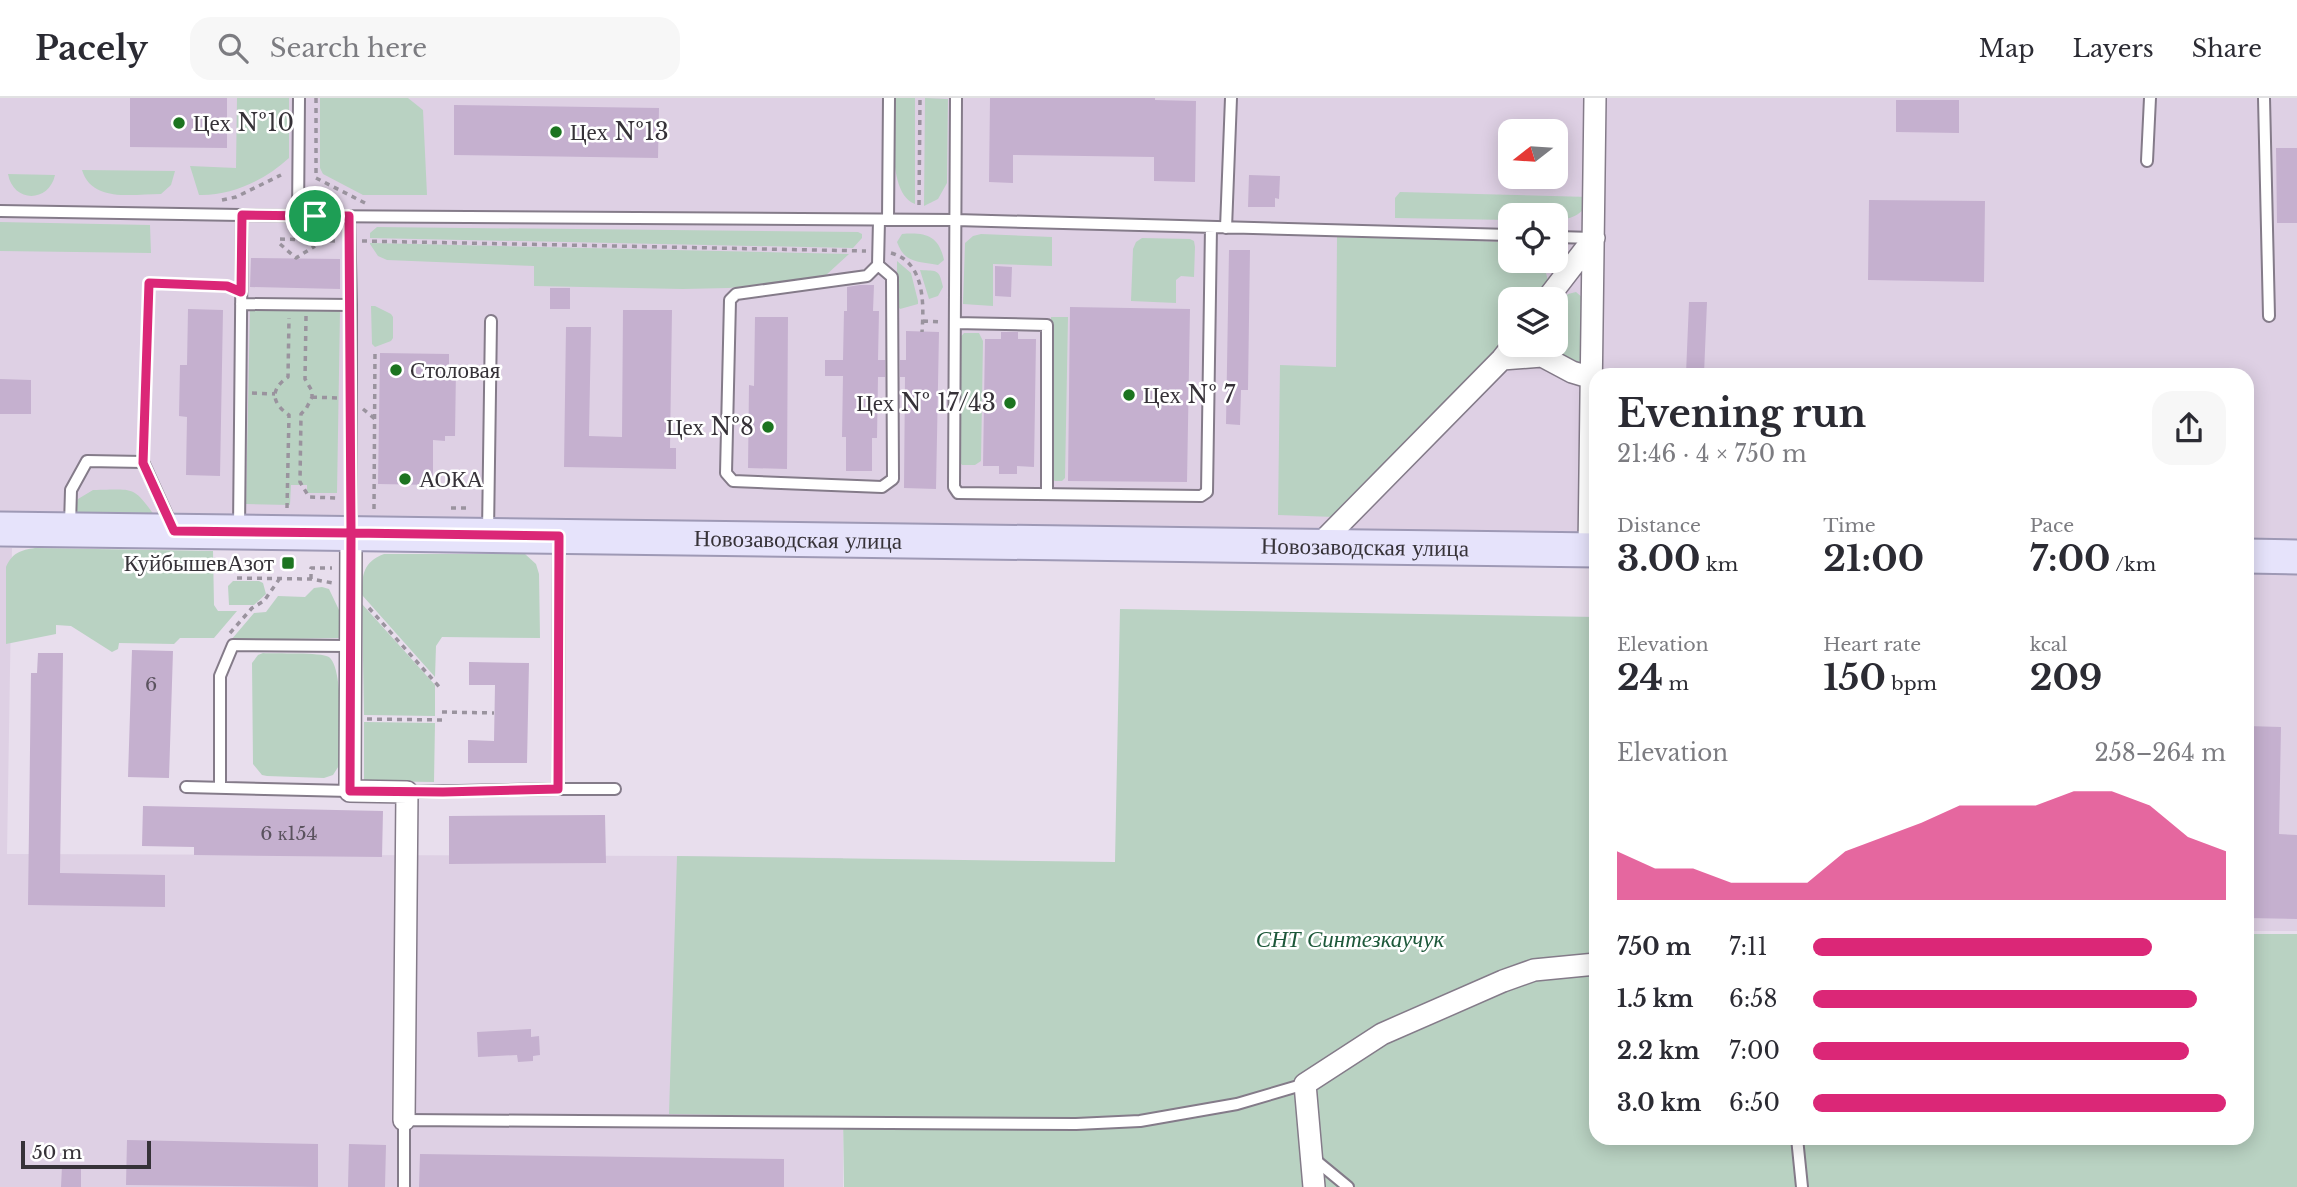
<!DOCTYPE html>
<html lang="en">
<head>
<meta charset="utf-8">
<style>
  :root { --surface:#fff; --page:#f7f7f7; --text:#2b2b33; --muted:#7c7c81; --line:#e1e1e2; --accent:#db2777 }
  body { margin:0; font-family:"Libre Baskerville",serif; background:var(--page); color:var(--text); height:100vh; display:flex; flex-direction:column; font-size:26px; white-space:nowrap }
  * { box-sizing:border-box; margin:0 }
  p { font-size:23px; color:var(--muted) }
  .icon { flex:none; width:38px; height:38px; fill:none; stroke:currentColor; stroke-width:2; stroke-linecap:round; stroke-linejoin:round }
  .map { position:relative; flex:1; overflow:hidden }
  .panel { position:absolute; left:1589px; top:270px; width:665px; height:777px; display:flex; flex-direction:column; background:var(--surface); border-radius:21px; box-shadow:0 4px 18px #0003 }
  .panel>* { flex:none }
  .needle { width:46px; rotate:253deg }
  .buttons { position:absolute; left:1498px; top:21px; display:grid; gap:14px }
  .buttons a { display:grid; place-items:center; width:70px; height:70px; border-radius:14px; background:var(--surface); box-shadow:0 4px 18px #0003; font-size:35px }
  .scale { position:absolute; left:21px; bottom:18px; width:130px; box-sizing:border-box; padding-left:7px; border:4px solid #363238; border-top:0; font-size:19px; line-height:24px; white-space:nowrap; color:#363238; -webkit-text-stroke:5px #fff; paint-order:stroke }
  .pin { position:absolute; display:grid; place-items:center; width:60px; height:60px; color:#fff; margin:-30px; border:4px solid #fff; border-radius:50%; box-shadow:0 2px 7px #0007 }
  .round { display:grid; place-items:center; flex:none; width:74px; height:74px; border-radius:21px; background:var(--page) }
  .headline { display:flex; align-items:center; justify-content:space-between; height:119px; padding:0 28px }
  h1 { font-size:38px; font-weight:800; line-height:52px }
  .figures { display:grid; grid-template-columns:repeat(3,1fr); gap:10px; height:119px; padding:7px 28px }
  .figures div { display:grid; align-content:center }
  .figures b { font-size:35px; font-weight:800 }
  .figures small { font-size:19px; font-weight:400 }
  .figures p { font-size:19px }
  .chart { height:196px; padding:14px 28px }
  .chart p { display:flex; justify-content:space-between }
  .chart svg { width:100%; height:126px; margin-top:7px; fill:var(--accent); opacity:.7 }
  ul { padding:0 28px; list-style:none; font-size:23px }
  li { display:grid; grid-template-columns:112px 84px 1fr; align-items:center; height:52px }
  li i { height:18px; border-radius:9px; background:var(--accent) }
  header { display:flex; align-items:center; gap:42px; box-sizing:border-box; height:98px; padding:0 35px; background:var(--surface); border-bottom:2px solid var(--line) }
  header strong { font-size:33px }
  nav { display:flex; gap:38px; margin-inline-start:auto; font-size:24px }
  .search { width:490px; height:63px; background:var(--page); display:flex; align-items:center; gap:18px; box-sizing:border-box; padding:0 24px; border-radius:21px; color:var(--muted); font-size:26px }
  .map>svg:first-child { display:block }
  .built { fill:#ded0e4; fill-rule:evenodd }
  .green { fill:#b9d2c2 }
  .building { fill:#c5b0cf }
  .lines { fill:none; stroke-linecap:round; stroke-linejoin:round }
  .lane-casing { stroke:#847b89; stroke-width:14 }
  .street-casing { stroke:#847b89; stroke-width:24 }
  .primary-casing { stroke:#9e99b5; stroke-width:37 }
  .path { stroke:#9a939e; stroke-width:3.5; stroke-dasharray:5 5; stroke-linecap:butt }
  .lane { stroke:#fff; stroke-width:10 }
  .street { stroke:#fff; stroke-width:21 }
  .primary { stroke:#e6e3fb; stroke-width:33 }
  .route-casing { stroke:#fff; stroke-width:14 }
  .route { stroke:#db2777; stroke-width:9 }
  .poi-dot { fill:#1c7420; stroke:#fff; stroke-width:2.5 }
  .labels { text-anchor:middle; stroke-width:5; stroke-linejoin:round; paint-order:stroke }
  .number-label { font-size:19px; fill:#5a525e }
  .poi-label { font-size:23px; fill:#363238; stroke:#fff; text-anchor:start }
  .street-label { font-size:23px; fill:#363238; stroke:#fff }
  .park-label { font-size:23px; font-style:italic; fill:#1d583a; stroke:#fff }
</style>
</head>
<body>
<header>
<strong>Pacely</strong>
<div class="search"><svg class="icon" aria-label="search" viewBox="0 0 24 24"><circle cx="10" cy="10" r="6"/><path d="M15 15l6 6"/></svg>Search here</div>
<nav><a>Map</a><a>Layers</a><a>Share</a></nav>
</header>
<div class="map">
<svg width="2297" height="1089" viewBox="0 0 2297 1089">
  <rect width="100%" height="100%" fill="#e8deed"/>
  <path class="built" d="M 0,0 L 2297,0 L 2297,459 L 2247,458 L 2247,276 L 1596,276 L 1596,450 L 0,431 ZM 1510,33 L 1556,33 L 1556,79 L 1510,79 ZM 1510,117 L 1556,117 L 1556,163 L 1510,163 ZM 1510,201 L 1556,201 L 1556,247 L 1510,247 Z
    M 0,450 L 12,450 L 7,756 L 677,758 L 843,760 L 843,1089 L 0,1089 Z
    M 2247,463 L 2297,463 L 2297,833 L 2247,833 Z"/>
  <path class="green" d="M 237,0 L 289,0 L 289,60 C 265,82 232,98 199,97 L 190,68 L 236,70 Z
    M 320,0 L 408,0 L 423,12 L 427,97 L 363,97 L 323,76 L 320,70 Z
    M 895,0 L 915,0 L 915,106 C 886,95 895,27 895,0 Z
    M 925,0 L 948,1 L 947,85 L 938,101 L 924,108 Z
    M 82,72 L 175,73 L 171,87 L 161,96 C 133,96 92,105 82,72 Z
    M 8,76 L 55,77 C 49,105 13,105 8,76 Z
    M 1400,94 L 1589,99 C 1585,116 1573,121 1556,122 L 1556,117 L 1510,117 L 1510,122 L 1395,120 L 1395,100 Z
    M 0,124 L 150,127 L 151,155 L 0,153 Z
    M 377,129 L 858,134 L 862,136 L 862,140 L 853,150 L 370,140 L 370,135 Z
    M 902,136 C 926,134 939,138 944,162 L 938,167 C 918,163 905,166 897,144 Z
    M 981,136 L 1052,139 L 1052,168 L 993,166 L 993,208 L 963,206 L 965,145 L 973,138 Z
    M 1337,139 L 1510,144 L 1510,163 L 1543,163 L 1548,183 L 1540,201 L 1510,201 L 1510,237 L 1335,419 L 1278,417 L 1280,267 L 1336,269 Z
    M 1142,140 L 1190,141 L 1194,143 L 1195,149 L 1194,179 L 1181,178 L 1176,182 L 1176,205 L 1131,203 L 1133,151 L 1136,144 Z
    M 370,146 L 370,145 L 849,156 L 825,178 L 729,190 L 683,191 L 534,188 L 534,168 L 387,162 L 378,158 Z
    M 897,163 L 911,175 L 918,203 L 918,206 L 900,211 L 897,207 Z
    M 920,172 C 938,173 939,171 943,189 L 938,198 L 929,201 Z
    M 1576,194 L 1583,200 L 1582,266 L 1556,253 L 1534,247 L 1556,247 L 1556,209 L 1568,196 Z
    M 375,208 L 391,216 L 393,219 L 393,240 L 391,243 L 375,249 L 372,246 L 371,208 Z
    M 250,211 L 340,213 L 337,395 L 307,395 L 307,387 L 291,387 L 290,407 L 246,406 Z
    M 1051,219 L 1068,219 L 1065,380 L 1062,383 L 1055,383 L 1051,380 Z
    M 964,235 L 979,235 L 983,243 L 981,363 L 975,367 L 962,367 L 959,363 L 959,241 Z
    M 93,392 C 135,392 132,386 157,421 L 73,420 L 78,401 Z
    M 35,450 L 213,453 L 214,507 L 218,513 L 237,513 L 214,540 L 180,540 L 174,546 L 119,545 L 118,551 L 112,554 L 71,528 L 56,527 L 56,536 L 6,546 L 6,469 C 12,455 21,452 35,450 Z
    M 384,456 L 525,456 L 536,466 L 539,476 L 540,540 L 442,539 L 436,548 L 435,579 L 362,497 C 362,477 363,464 384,456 Z
    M 233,483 L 259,483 L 263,485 L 266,496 L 254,507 L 229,507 L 228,488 Z
    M 322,489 L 329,491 L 339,512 L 340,540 L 231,542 L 254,515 L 266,514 L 278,498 L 305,499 L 314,490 Z
    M 362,506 L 435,587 L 435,618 L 364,617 Z
    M 1120,511 L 1596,519 L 1596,1040 L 2247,1040 L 2247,836 L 2297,836 L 2297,1089 L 844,1089 L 843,1019 L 669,1016 L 677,758 L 1115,764 Z
    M 263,555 C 275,556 321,554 329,559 C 344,570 340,646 340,666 L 333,677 L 324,680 L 267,678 L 262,677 L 253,666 L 252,565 L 258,557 Z
    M 364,624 L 435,625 L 434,684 L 364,683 Z"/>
  <path class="building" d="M 130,0 L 227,0 L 227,50 L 130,49 Z
    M 990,0 L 1155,0 L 1155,2 L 1196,3 L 1195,84 L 1154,83 L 1154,59 L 1013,57 L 1013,85 L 989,84 Z
    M 1896,2 L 1959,2 L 1959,35 L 1896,34 Z
    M 454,7 L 659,10 L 658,60 L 454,57 Z
    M 2276,50 L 2297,50 L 2297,125 L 2277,125 Z
    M 1249,77 L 1280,78 L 1279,101 L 1275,100 L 1275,109 L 1248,109 Z
    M 1869,102 L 1985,103 L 1984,184 L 1868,182 Z
    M 1229,152 L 1250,152 L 1248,292 L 1241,292 L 1240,327 L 1226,326 Z
    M 251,160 L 340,161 L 340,191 L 250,189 Z
    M 995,168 L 1012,169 L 1011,199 L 995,198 Z
    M 860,187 L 874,187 L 873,213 L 879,213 L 878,262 L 885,262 L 885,279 L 878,279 L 877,340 L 872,340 L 872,373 L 846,373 L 846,339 L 842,339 L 843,278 L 825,278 L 825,262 L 843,262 L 844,213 L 847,213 L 847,189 Z
    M 550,190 L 570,190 L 570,211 L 550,211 Z
    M 1689,204 L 1707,204 L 1704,276 L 1686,276 Z
    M 1070,209 L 1190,211 L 1187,384 L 1068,383 Z
    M 188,211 L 223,212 L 220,378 L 186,377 L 187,319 L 179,318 L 180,267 L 187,267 Z
    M 623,212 L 672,212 L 670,350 L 676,350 L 676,371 L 564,369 L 566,229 L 591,229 L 589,338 L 622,339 Z
    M 755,219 L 788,219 L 787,371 L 748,370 L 749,287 L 754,288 Z
    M 906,233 L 939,234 L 936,391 L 904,390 L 905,279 L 900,279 L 900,262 L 906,262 Z
    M 1001,234 L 1018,234 L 1018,241 L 1036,241 L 1034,369 L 1017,368 L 1017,376 L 999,376 L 999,368 L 983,368 L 985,241 L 1001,241 Z
    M 380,255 L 449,256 L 449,270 L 456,270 L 455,338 L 445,338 L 445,343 L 433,342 L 433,387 L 378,386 Z
    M 0,281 L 31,282 L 31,316 L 0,316 Z
    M 132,552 L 173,553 L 169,680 L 128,679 Z
    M 38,555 L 63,555 L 60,775 L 165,777 L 165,809 L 28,807 L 31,575 L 37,575 Z
    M 469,564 L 529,565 L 527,665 L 468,665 L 468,642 L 494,643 L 495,587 L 469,587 Z
    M 2247,628 L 2281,629 L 2279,736 L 2297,737 L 2297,821 L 2247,820 Z
    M 143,708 L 383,713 L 382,759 L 194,757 L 194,749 L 142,748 Z
    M 605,717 L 606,765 L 449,766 L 449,718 Z
    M 531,931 L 531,939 L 539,938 L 540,957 L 533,958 L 533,963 L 518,964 L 517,957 L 478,959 L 477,934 Z
    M 127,1042 L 318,1046 L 318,1089 L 126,1087 Z
    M 349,1046 L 386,1047 L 385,1089 L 348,1089 Z
    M 420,1056 L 784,1061 L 784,1089 L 419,1089 Z
    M 62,1068 L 81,1068 L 81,1089 L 61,1089 Z"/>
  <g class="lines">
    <defs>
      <path id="lane" d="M 956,0 L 954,389 L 958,395 L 1201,398 L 1207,394 L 1211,129
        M 2264,0 L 2269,218
        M 2147,63 L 2150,0
        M 0,113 L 298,118 L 956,122 L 1510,137
        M 298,118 L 299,0
        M 349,118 L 351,207
        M 888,122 L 889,0
        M 1226,130 L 1231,0
        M 1556,139 L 1594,140
        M 878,167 L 892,179 L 893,381 L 882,389 L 733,383 L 726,375 L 730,202 L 736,196 L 867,178 L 878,167 L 879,122
        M 241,206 L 351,207 L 351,433
        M 955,225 L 1047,227 L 1047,396
        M 70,427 L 71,392 L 87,363 L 143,364 L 172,428
        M 239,431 L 242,117
        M 488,434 L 491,223
        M 186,689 L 350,693
        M 220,689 L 220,578 L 233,547 L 350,548
        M 558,691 L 615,691
        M 407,694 L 558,691 L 559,442
        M 1797,1040 L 1802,1089
        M 1314,1061 L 1348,1089
        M 404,1089 L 404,1022 L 1076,1026 L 1140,1023 L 1237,1006 L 1305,986"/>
      <path id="street" d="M 1547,201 L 1594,140
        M 1502,261 L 1542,258 L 1572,274 L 1592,280
        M 351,435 L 350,693 L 407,694 L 404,1022
        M 1317,449 L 1502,261 L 1513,247
        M 1589,452 L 1595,0
        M 1314,1089 L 1305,986 L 1382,936 L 1503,883 L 1534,872 L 1596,866"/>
      <g id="primary">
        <path id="s1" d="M 0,431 L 1596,452"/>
        <path d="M 2247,458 L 2297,459"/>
      </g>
    </defs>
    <use href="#lane" class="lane-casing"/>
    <use href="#street" class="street-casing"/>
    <use href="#primary" class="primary-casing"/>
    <path class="path" d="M 316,0 L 316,80 L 365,105
      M 222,102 L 236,99 L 281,77
      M 919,107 L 920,0
      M 280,141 L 337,143
      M 362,143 L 866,153
      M 280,146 L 296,160 L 315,148
      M 891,155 C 925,164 924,206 922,234
      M 306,218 L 305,281 L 312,293 L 312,299 L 306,311 L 301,316 L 300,384 L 309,399 L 338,400
      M 923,223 L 942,224
      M 252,295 L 275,296
      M 312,299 L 338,300
      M 363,311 L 375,321 L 379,322
      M 144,352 L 149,185 L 230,189
      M 287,410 L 289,317 C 271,305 270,291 288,279 L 289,220
      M 451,410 L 470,410
      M 374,411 L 375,253
      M 237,480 L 311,481 L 333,485
      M 311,481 L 311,470 L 332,470
      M 369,510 L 442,592
      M 230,535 L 252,510 L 264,503 L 280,480
      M 442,614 L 494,615
      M 367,621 L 442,622"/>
    <use href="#lane" class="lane"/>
    <use href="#street" class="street"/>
    <use href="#primary" class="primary"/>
  </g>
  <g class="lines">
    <defs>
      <path id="route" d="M 315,118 L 242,117 L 241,194 L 227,188 L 149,185 L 143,365 L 174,433 L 351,435 L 350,693 L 443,694 L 558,691 L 559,438 L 351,435 L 349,118 L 315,118"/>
    </defs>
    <use href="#route" class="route-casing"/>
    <use href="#route" class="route"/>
  </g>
  <g class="poi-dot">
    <circle cx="179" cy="25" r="7"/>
    <circle cx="556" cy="34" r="7"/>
    <circle cx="396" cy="272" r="7"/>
    <circle cx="1129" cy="297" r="7"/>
    <circle cx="1010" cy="305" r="7"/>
    <circle cx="768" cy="329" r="7"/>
    <circle cx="405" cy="381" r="7"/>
    <rect x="281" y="458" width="14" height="14" rx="3.5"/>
  </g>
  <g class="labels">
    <g class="number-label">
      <text x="151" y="593">6</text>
      <text x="289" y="742">6 к154</text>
    </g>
    <g class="poi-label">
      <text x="193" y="33">Цех №10</text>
      <text x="570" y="42">Цех №13</text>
      <text x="410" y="280">Столовая</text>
      <text x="1143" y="305">Цех № 7</text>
      <text x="996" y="313" text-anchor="end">Цех № 17/43</text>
      <text x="754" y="337" text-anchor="end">Цех №8</text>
      <text x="419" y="389">АОКА</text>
      <text x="274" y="473" text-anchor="end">КуйбышевАзот</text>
    </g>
    <g class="street-label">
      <text dy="8" stroke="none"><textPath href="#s1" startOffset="798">Новозаводская улица</textPath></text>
      <text dy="8" stroke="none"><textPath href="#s1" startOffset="1365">Новозаводская улица</textPath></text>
    </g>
    <g class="park-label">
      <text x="1350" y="849">СНТ Синтезкаучук</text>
    </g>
  </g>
</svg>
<div class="buttons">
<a><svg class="needle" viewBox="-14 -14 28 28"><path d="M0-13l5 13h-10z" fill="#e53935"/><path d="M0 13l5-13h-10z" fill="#7c7c81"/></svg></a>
<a><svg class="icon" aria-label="locate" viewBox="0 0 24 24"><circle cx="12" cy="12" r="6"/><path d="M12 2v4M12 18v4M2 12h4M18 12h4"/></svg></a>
<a><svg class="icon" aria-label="layers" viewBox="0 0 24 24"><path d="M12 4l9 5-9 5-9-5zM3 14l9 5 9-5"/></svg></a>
</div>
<div class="scale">50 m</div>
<div class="pin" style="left:315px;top:118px;background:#1e9e55"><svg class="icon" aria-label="arrive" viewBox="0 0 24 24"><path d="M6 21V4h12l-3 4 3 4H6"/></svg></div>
<section class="panel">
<div class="headline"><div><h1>Evening run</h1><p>21:46 · 4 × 750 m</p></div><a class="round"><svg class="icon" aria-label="share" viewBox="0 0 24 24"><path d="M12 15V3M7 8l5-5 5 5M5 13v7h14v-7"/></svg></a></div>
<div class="figures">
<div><p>Distance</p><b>3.00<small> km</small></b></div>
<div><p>Time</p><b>21:00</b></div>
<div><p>Pace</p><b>7:00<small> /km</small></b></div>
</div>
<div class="figures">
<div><p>Elevation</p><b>24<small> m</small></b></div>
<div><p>Heart rate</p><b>150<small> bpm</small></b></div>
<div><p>kcal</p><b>209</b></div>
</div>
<div class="chart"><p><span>Elevation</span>258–264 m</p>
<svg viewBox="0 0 160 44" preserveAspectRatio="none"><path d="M0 44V27L10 33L20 33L30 38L40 38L50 38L60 27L70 22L80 17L90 11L100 11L110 11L120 6L130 6L140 11L150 22L160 27V44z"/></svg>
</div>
<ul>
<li><b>750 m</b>7:11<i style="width:82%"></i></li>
<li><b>1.5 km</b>6:58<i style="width:93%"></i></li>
<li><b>2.2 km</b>7:00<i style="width:91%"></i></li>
<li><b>3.0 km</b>6:50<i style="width:100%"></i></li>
</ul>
</section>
</div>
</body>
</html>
